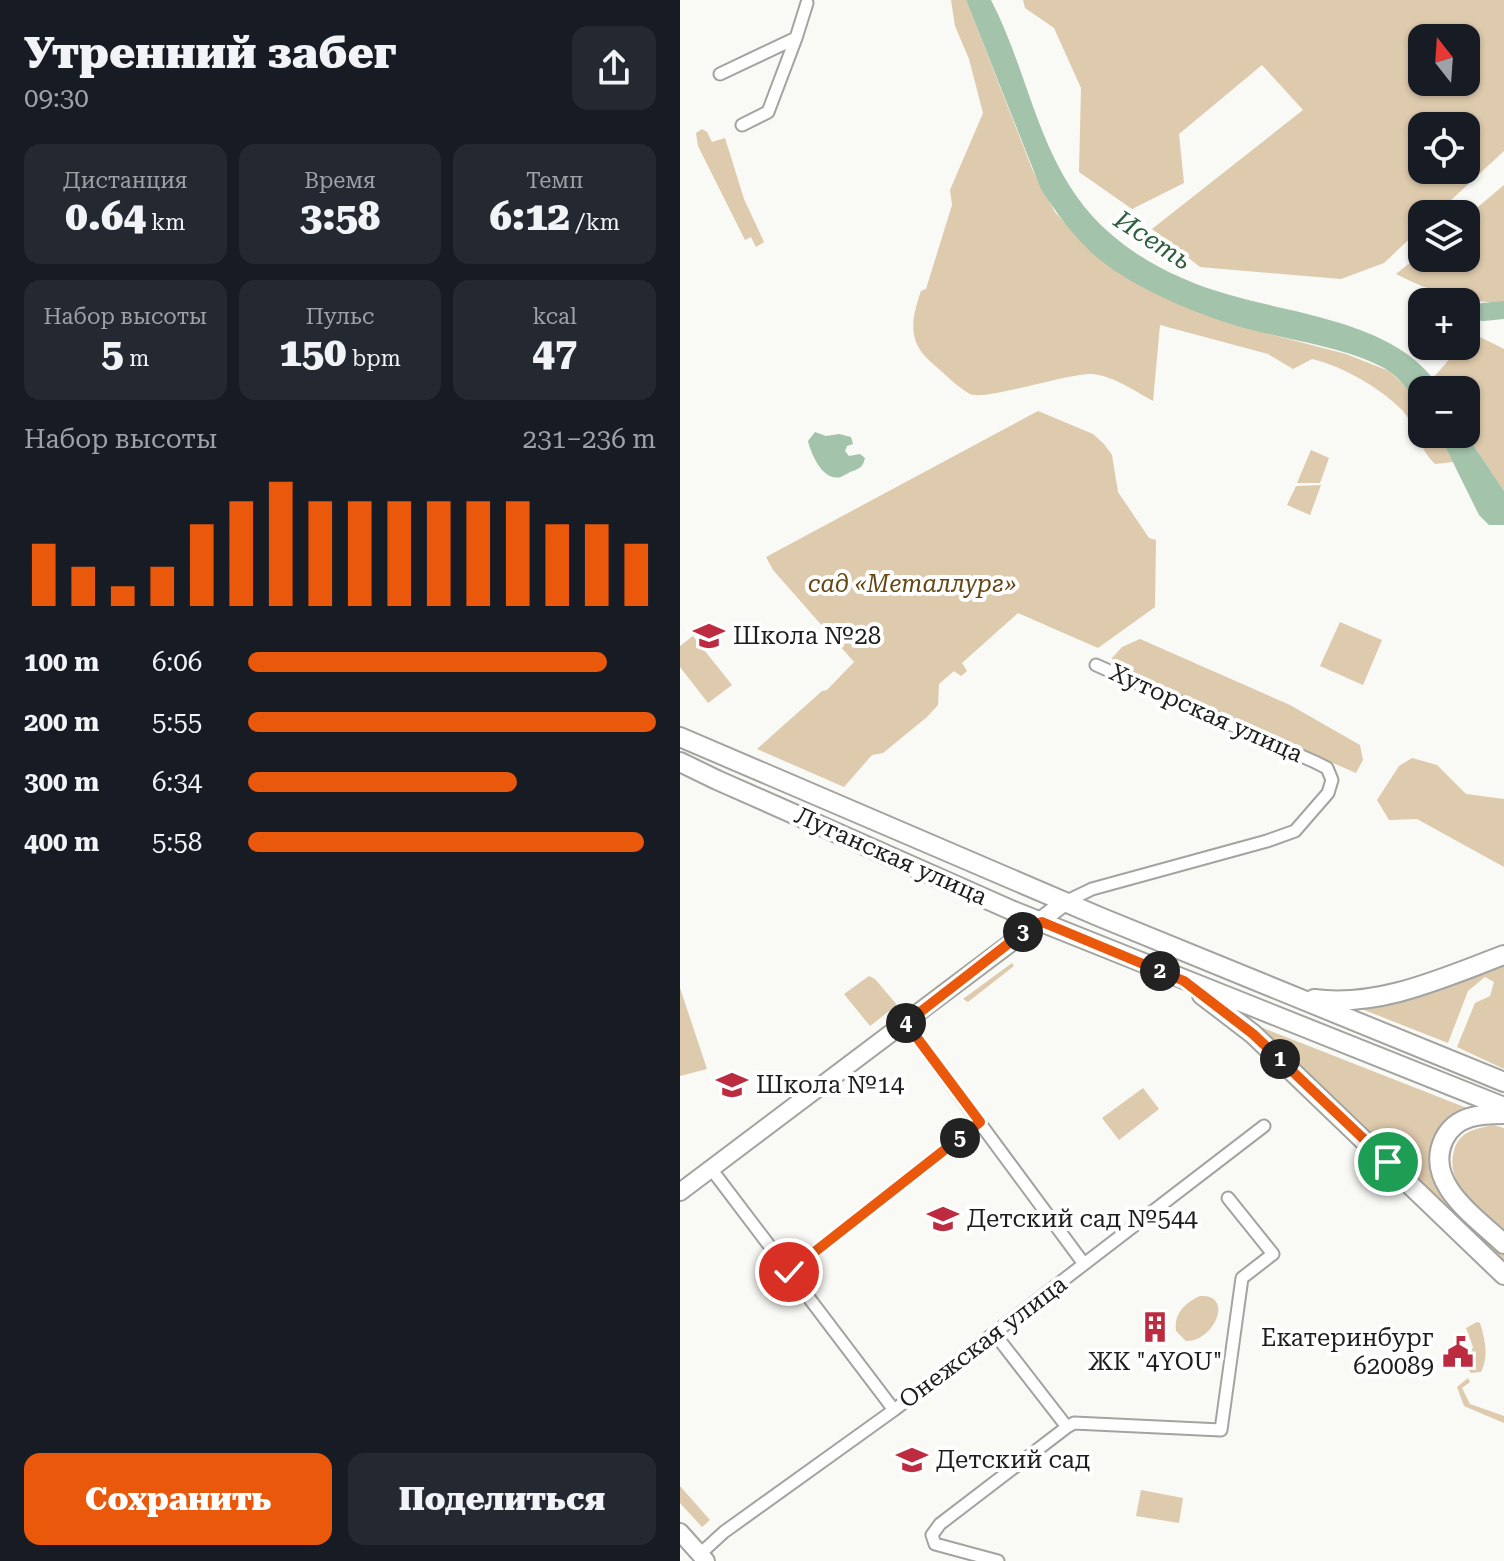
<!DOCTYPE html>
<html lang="ru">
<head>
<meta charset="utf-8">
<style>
  :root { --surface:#171b24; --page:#242831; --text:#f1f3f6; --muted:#9ea1a6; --accent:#ea580c }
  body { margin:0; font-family:"Roboto Serif",serif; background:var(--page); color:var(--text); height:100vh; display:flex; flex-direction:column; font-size:30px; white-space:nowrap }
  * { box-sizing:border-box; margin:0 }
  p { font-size:26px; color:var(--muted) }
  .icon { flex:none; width:44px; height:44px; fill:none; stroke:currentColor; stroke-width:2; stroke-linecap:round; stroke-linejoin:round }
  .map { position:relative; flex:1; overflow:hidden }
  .drawer { display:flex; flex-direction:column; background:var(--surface); width:680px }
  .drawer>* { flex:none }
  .needle { width:52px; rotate:343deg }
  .buttons { position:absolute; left:728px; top:24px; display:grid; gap:16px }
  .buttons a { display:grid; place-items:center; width:72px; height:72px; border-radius:16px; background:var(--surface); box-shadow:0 2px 6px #0004; font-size:40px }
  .pin { position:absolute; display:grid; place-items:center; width:68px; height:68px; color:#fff; margin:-34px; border:4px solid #fff; border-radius:50%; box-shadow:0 2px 8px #0007 }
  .km { position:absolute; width:40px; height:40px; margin:-20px; border-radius:50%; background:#222; color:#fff; font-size:22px; line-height:40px; text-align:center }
  .round { display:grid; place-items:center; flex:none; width:84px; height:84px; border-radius:16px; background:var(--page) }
  .headline { display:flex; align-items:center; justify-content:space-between; height:136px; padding:0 24px }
  h1 { font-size:44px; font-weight:800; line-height:60px }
  .metrics { display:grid; grid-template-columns:repeat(3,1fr); gap:12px; height:136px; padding:8px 24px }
  .metrics div { display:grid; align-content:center; border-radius:16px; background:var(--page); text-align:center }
  .metrics b { font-size:40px; font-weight:800 }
  .metrics small { font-size:22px; font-weight:400 }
  .metrics p { font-size:22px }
  .chart { height:224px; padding:16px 24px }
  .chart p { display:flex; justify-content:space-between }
  .chart svg { width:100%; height:144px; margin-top:8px; stroke:var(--accent); stroke-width:6 }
  .button { display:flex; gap:16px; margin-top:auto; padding:16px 24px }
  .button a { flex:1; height:92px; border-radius:16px; background:var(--accent); color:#fff; font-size:32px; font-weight:800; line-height:92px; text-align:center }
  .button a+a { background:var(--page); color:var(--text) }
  ul { padding:0 24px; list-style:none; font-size:26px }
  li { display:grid; grid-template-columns:128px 96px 1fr; align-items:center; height:60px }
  li i { height:20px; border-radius:10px; background:var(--accent) }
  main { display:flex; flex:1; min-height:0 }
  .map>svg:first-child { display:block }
  .green { fill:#decaad; fill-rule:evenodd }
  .water { fill:#a3c3ab }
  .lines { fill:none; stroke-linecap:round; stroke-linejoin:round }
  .river { stroke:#a3c3ab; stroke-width:18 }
  .street-casing { stroke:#a3a4a0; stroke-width:15 }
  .secondary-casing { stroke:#a3a4a0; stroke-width:20 }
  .primary-casing { stroke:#a3a4a0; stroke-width:22 }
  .street { stroke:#fff; stroke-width:11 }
  .secondary { stroke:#fff; stroke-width:16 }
  .primary { stroke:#fff; stroke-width:18 }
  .route-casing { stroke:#fff; stroke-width:16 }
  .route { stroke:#ea580c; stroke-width:10 }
  .labels { text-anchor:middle; stroke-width:8; stroke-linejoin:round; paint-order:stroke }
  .park-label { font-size:24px; font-style:italic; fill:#664712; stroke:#fff }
  .poi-label { font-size:24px; fill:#1d1e1c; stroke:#fff; text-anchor:start }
  .street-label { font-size:24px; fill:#1d1e1c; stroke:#fff }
  .water-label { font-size:26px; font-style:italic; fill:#2d5f3d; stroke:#fff }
</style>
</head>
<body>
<main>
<section class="drawer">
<div class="headline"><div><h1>Утренний забег</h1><p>09:30</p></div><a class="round"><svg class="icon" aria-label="share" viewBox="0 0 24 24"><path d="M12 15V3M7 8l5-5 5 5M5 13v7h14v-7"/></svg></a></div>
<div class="metrics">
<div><p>Дистанция</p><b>0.64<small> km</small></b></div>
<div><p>Время</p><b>3:58</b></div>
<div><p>Темп</p><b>6:12<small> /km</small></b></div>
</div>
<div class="metrics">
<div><p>Набор высоты</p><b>5<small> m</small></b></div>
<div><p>Пульс</p><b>150<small> bpm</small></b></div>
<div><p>kcal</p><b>47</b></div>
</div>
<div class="chart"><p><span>Набор высоты</span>231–236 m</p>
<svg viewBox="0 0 160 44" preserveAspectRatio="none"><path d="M5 44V25M15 44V32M25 44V38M35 44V32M45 44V19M55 44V12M65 44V6M75 44V12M85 44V12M95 44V12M105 44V12M115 44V12M125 44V12M135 44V19M145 44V19M155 44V25"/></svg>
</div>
<ul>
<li><b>100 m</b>6:06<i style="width:88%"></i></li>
<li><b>200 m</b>5:55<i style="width:100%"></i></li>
<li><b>300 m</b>6:34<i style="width:66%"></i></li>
<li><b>400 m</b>5:58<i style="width:97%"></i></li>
</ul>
<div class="button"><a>Сохранить</a><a>Поделиться</a></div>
</section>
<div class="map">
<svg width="824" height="1561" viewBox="0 0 824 1561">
  <rect width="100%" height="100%" fill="#f9f9f5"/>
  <path class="green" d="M 271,0 L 286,0 L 353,171 L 375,212 L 386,224 L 566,328 L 666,354 L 709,371 L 728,388 L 742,407 L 742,434 L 759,434 L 773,462 L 755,464 C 739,449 736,426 723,411 C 701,388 662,366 632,359 L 613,369 L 588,354 L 480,325 L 473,401 C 455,391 432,375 411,374 C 385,374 304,401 290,394 C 277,387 264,373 252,363 C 227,342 231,320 241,291 L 246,289 L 272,205 L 270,190 L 303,113 L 289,59 L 275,26 Z
    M 343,0 L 824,0 L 824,151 L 756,214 L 742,214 L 742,227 L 704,263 L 661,279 L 520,267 L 472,229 L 623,110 L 582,65 L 499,134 L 504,183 L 452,209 L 399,172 L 401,88 L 374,28 L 345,8 ZM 786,38 L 786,82 L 742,82 L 742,38 ZM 786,126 L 786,170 L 742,170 L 742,126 Z
    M 22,129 L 27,132 L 32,142 L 45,138 L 64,199 L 84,242 L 76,247 L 71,237 L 65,240 L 18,146 L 16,133 Z
    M 824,185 L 824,303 C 785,302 750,292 716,274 L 742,253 L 742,258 L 786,258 L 786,217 Z
    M 792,333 L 824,349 L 824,491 L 786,434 L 786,390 L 761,390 L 753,378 L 781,346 L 786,346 L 786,340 Z
    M 358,411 L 413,434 L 424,444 L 432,455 L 438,492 L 469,538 L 476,540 L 475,607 L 418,648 L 338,613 L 282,663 L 287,671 L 281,676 L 274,671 L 259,684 L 258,705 L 247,717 L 203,753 L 192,755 L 164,787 L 77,749 L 142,691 L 147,690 L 174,662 L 93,570 L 86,557 Z
    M 631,450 L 649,458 L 640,483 L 617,483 Z
    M 641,485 L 630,515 L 607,505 L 616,486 Z
    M 660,622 L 702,640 L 683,685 L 640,666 Z
    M 13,636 L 52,685 L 28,703 L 0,667 L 0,646 Z
    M 460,639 L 610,705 L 680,745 L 683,760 L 676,773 L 436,668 L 432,658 L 442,647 Z
    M 732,758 L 757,765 L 786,794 L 824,799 L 824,867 L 737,819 L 709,820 L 697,800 L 719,766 Z
    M 332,963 L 334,966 L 288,1002 L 283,999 Z
    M 824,964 L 824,1069 L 777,1047 L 795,1003 L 810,996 L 814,982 L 805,977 L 788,991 L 768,1043 L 679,1008 Z
    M 189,976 L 195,979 L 217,1005 L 190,1026 L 164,994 Z
    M 0,988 L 27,1069 L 0,1076 Z
    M 568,1022 L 797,1112 L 776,1120 L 761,1190 L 824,1254 L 824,1264 Z
    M 463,1088 L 479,1109 L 439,1140 L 422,1118 Z
    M 813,1125 L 824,1128 L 824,1232 C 802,1210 764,1186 774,1151 C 779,1131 795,1129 813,1125 Z
    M 520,1296 C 555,1294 534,1342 506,1341 L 496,1331 C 494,1313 505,1303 520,1296 Z
    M 797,1322 L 800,1323 C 805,1339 809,1357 801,1372 L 791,1373 L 786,1367 L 793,1347 L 786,1328 Z
    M 788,1378 L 790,1382 L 782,1388 L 790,1404 L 824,1416 L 824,1423 L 784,1406 L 777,1387 Z
    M 0,1486 L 30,1520 L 22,1527 L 0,1503 Z
    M 461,1490 L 503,1498 L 499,1523 L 456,1516 Z"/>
  <path class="water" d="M 286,0 L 311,0 C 353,81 359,173 432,235 C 464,263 509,284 550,295 C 618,315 721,323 761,390 L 742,390 L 742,407 C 732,395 722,380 709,371 C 674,349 609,340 568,329 C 523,317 455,289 419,259 C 396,240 377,214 361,189 Z
    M 135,432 L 146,436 L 159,434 L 171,437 L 173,444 L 167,446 L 165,451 L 169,456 L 180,454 L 185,458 C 183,466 181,468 173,471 C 169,472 165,475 161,477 C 143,482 131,454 128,441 Z
    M 759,434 L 786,434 L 824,491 L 824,525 L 809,525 L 799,515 Z"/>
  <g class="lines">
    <path class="river" d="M 803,312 L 824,310"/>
    <defs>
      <path id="street" d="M 40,74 L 116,38 L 127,3
        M 62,125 L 88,112 L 116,38
        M 385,902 L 412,889 L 587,841 L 615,831 L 648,793 L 652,780 L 647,768 L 635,762 L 416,665
        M 226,1023 L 404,1264
        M 32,1170 L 214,1410
        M 109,1272 L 300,1122
        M 314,1333 L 387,1427 L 394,1423 L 541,1430 L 562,1278 L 593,1254 L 548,1198
        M 20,1554 L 44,1532 L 214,1410 L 584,1126
        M 318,1561 L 255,1544 L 252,1535 L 260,1524 L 387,1427"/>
      <path id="secondary" d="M 0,1192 L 385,902
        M 0,1532 L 26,1561"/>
      <path id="primary" d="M 0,737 L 420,917 L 824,1082
        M 0,762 L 37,780 L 331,910 L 824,1107
        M 522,995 L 573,1034 L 824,1275
        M 634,999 C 699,1008 765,977 824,955
        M 824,1114 C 801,1114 776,1115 764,1139 C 743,1183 796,1217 824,1244"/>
    </defs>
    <use href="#street" class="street-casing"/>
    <use href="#secondary" class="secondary-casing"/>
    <use href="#primary" class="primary-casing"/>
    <use href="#street" class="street"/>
    <use href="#secondary" class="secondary"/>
    <use href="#primary" class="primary"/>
  </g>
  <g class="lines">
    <defs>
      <path id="route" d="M 109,1272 L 300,1122 L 226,1023 L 342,933 L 362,922 L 504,981 L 573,1034 L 708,1162"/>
    </defs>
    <use href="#route" class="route-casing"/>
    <use href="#route" class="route"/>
  </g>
  <defs>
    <symbol id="school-bare" viewBox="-9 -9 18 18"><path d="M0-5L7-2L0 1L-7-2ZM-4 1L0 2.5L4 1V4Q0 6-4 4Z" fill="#bc2b3f" stroke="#fff" stroke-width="2.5" paint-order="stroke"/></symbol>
    <symbol id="building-bare" viewBox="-9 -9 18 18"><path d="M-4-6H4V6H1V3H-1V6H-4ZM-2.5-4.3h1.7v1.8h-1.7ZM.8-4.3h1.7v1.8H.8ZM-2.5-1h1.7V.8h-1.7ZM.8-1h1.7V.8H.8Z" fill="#bc2b3f" stroke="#fff" stroke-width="2.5" paint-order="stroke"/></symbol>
    <symbol id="civic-bare" viewBox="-9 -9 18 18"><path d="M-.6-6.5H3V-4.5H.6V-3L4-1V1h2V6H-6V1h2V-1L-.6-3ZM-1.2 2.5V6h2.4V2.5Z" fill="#bc2b3f" stroke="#fff" stroke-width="2.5" paint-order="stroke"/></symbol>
  </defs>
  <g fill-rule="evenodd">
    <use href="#school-bare" x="7" y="614" width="44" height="44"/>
    <use href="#school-bare" x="30" y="1063" width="44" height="44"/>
    <use href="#school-bare" x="241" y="1197" width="44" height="44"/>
    <use href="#building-bare" x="453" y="1305" width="44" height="44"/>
    <use href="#civic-bare" x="756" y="1330" width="44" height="44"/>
    <use href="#school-bare" x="210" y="1438" width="44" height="44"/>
  </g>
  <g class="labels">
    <g class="park-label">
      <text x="232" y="592">сад «Металлург»</text>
    </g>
    <g class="poi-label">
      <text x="53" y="644">Школа №28</text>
      <text x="76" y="1093">Школа №14</text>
      <text x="287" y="1227">Детский сад №544</text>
      <text x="754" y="1346" text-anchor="end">Екатеринбург<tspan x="754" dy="28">620089</tspan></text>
      <text x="475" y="1370" text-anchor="middle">ЖК "4YOU"</text>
      <text x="256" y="1468">Детский сад</text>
    </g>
    <g class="street-label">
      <text transform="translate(526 713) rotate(24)" y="8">Хуторская улица</text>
      <text transform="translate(211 856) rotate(24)" y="8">Луганская улица</text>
      <text transform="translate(303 1342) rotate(-37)" y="8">Онежская улица</text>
    </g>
    <g class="water-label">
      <text transform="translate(473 240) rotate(33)" y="9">Исеть</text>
    </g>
  </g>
</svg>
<div class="buttons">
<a><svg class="needle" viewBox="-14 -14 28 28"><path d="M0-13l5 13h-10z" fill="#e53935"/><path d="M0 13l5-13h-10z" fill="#9ea1a6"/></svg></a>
<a><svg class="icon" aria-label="locate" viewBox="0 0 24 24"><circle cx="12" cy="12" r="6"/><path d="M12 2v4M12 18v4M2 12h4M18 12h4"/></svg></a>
<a><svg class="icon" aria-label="layers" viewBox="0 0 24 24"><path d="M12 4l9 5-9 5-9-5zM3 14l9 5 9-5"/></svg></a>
<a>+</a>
<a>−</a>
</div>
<div class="pin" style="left:708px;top:1162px;background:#1e9e55"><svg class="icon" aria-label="arrive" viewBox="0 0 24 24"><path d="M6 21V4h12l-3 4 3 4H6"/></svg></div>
<div class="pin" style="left:109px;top:1272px;background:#d93025"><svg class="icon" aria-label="check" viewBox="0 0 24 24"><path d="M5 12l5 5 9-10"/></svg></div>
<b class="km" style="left:600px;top:1059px">1</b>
<b class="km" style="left:480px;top:971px">2</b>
<b class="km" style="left:343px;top:932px">3</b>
<b class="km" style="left:226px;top:1023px">4</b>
<b class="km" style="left:280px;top:1138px">5</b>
</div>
</main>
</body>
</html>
